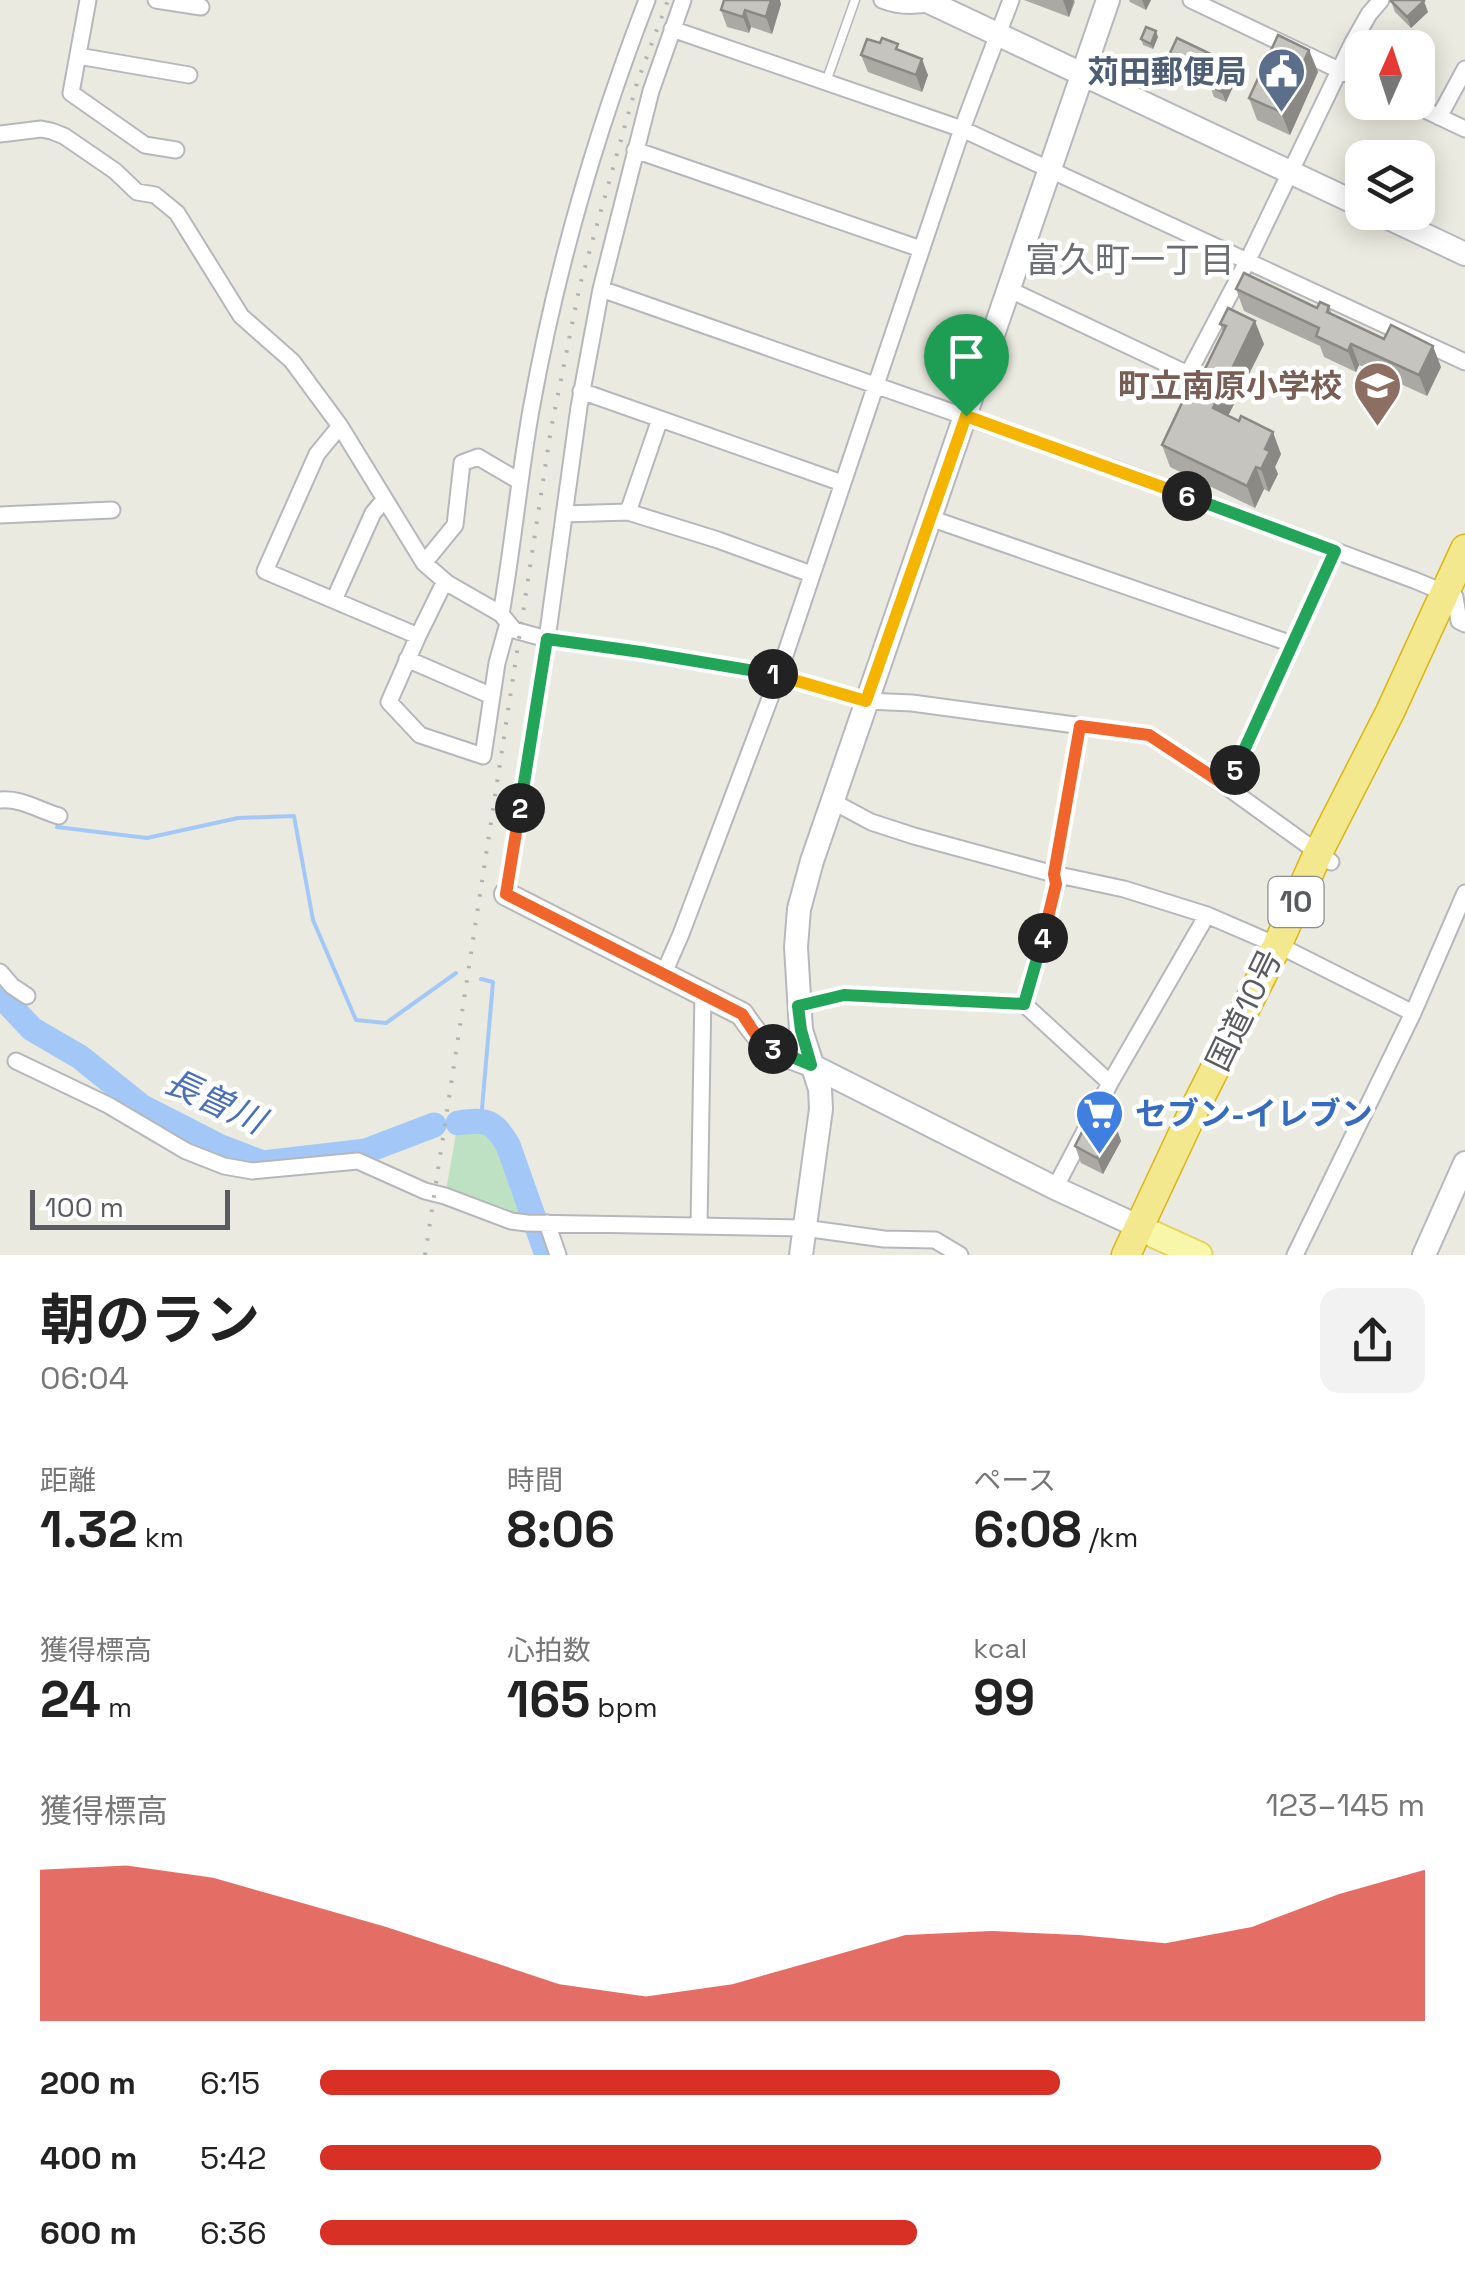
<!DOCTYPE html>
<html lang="ja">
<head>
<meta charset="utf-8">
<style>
  :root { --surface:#fff; --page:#f2f2f2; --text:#222; --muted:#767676; --accent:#d93025 }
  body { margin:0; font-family:"Space Grotesk","Noto Sans JP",sans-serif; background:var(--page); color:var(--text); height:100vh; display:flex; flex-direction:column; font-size:38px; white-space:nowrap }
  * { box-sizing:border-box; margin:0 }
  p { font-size:32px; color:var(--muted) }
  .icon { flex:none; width:55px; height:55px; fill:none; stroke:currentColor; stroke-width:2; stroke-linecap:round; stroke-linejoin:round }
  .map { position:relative; height:1255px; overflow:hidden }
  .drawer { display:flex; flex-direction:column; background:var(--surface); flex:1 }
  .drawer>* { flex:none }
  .needle { width:65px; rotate:3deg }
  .buttons { position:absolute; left:1345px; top:30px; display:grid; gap:20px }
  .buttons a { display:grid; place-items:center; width:90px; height:90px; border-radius:20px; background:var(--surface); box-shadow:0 5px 25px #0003; font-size:50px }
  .scale { position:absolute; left:30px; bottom:25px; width:200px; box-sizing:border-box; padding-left:10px; border:5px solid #595b60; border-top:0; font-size:28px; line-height:35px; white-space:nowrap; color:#595b60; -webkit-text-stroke:8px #fff; paint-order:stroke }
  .pin { position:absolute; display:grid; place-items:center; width:85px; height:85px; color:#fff; margin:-102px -42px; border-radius:50% 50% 50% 0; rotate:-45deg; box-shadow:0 0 10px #0007 }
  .pin .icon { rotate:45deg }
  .km { position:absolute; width:50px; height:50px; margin:-25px; border-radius:50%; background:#222; color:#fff; font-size:28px; line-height:50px; text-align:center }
  .round { display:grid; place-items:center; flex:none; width:105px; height:105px; border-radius:20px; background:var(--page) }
  .summary { display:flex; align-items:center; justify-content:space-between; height:170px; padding:0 40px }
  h1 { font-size:55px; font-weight:700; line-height:75px }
  .figures { display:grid; grid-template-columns:repeat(3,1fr); gap:15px; height:170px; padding:10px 40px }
  .figures div { display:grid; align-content:center }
  .figures b { font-size:50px; font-weight:700 }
  .figures small { font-size:28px; font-weight:400 }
  .figures p { font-size:28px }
  .chart { height:280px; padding:20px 40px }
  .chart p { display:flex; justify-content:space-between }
  .chart svg { width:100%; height:180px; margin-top:10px; fill:var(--accent); opacity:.7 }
  ul { padding:0 40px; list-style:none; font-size:32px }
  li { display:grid; grid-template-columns:160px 120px 1fr; align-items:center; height:75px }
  li i { height:25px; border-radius:12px; background:var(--accent) }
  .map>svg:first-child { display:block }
  .green { fill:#bee1c3 }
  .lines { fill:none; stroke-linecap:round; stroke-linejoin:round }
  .stream { stroke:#a3c8f8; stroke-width:4 }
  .river { stroke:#a3c8f8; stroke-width:25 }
  .lane-casing { stroke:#b6b7bc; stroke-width:11 }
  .street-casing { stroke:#b6b7bc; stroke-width:19 }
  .secondary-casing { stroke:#b6b8be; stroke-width:26 }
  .primary-casing { stroke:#e6d25e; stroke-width:29 }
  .highway-casing { stroke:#dab611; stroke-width:31 }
  .lane { stroke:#fff; stroke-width:8 }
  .street { stroke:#fff; stroke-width:15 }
  .secondary { stroke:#fff; stroke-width:22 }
  .primary { stroke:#f8f6a8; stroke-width:25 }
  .highway { stroke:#f4e88e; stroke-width:28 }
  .rail { stroke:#b1b2b2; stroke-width:4; stroke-dasharray:2.5 12; stroke-linecap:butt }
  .wall { fill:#aaa9a3 }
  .shaded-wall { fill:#8b8985 }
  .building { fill:#c6c4be; stroke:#8b8985; stroke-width:2.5 }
  .split-1-casing { stroke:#fff; stroke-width:20 }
  .split-2-casing { stroke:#fff; stroke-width:20 }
  .split-3-casing { stroke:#fff; stroke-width:20 }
  .split-4-casing { stroke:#fff; stroke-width:20 }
  .split-5-casing { stroke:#fff; stroke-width:20 }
  .split-6-casing { stroke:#fff; stroke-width:20 }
  .split-7-casing { stroke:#fff; stroke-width:20 }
  .split-1 { stroke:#f5b400; stroke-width:12 }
  .split-2 { stroke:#22a559; stroke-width:12 }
  .split-3 { stroke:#f0652b; stroke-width:12 }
  .split-4 { stroke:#22a559; stroke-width:12 }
  .split-5 { stroke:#f0652b; stroke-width:12 }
  .split-6 { stroke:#22a559; stroke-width:12 }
  .split-7 { stroke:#f5b400; stroke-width:12 }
  .labels { text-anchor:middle; stroke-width:9; stroke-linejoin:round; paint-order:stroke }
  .shield { fill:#fff; stroke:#8b8c90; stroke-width:2.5 }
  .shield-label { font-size:30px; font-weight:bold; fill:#595b60 }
  .service-label { font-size:32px; font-weight:bold; fill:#4e5e75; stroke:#fff; text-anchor:end }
  .education-label { font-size:32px; font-weight:bold; fill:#785e54; stroke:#fff; text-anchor:end }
  .street-label { font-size:32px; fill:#595b60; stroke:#fff }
  .shop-label { font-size:32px; font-weight:bold; fill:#366cbe; stroke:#fff; text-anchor:start }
  .neighbourhood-label { font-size:35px; fill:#6a6d72; stroke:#fff }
  .water-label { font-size:35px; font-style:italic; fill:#4970b8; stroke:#fff }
</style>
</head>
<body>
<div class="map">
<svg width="1465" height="1255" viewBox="0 0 1465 1255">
  <rect width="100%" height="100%" fill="#ebeae0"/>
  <path class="green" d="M 481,1120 L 499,1130 L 508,1145 L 537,1223 L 445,1196 L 458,1123 Z"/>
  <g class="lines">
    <path class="stream" d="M 57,827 L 147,838 L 238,818 L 294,816 L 313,920 L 356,1020 L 386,1023 L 456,973
      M 481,979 L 493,982 L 481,1120"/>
    <path class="river" d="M 0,995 L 32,1029 L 80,1057 L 141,1106 L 221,1147 L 263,1163 L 366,1151 L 434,1125
      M 458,1123 C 486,1119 493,1120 508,1145 L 547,1255"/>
    <defs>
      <path id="lane" d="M 826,82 L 855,0"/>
      <path id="street" d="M 88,0 L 71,93 L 145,145 L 176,150
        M 156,0 L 201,7
        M 882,0 C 899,7 914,7 932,3
        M 1191,0 L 1362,81
        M 672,29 L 962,129 L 1465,362
        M 78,56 L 189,75
        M 1408,102 L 1465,129
        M 1439,117 L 1465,69
        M 0,134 L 41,129 L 51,131 L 64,136 L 115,171 L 137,192 L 155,195 L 177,213 L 241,316 L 292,361 L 340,426 L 424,563 L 447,583 L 501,614 L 514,630 L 547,639 L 641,652 L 777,675 L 866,701 L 912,703 L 1149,735 L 1227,787 L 1331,862
        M 635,150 L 921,249
        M 601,289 L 1123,472 L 1414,580 L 1455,597 L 1459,621 L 1465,624
        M 1008,289 L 1188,374 L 1247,262 L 1352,44 L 1369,14 L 1381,0
        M 581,391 L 842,483
        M 340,426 L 317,454 L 265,571 L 418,636 L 445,581
        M 628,512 L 660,419
        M 564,514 L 628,512 L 718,540 L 811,574
        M 0,515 L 112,510
        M 930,518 L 1292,644
        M 424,563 L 455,525 L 462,463 L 478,457 L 519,481
        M 334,600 L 373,513 L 384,500
        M 501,614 C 513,546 519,478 531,410 C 556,270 596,132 647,0
        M 418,636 L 389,702 L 420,735 L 483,756 L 497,663 L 508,623
        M 407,659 L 492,696
        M 1227,787 L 1335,551
        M 0,800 C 22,798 38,810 59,816
        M 832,801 L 871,822 L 914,836 L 1054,874 L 1124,889 L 1207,915 L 1288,950 L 1413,1013
        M 506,894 L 547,639 L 579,407 L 601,289 L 651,91 L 683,0
        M 0,972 L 12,986 L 27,996
        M 664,973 L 681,934 L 775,685 L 962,129 L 1011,0
        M 1024,1004 L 1057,883 L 1054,874 L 1080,726
        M 798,1006 L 843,995 L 1024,1004 L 1110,1083
        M 16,1061 L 108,1105 L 186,1151 L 224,1166 L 252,1171 L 358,1161 L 425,1191 L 445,1196 L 511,1221 L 527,1223 L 804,1228 L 884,1239 L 935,1240 L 960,1255
        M 1055,1188 L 1110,1083 L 1207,915
        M 547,1223 L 558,1255
        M 699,1225 L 703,992
        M 1295,1255 L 1413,1013 L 1465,893"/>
      <path id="secondary" d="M 925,0 L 1362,206
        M 1376,212 L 1465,254
        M 506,894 L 742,1014 C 764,1048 773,1051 811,1065 L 1055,1188 L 1155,1234
        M 801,1255 L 821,1109 L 820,1089 L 801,1030 L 796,947 L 799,909 L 812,861 L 1108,0
        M 1424,1255 L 1465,1163"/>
      <path id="primary" d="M 1155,1235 L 1199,1255"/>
      <path id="highway" d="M 1126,1255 L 1192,1114 L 1277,946 L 1318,853 L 1390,712 L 1465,549"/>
    </defs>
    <use href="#lane" class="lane-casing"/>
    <use href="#street" class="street-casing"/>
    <use href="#secondary" class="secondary-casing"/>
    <use href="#primary" class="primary-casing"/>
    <use href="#highway" class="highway-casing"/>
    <use href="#lane" class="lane"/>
    <use href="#street" class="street"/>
    <use href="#secondary" class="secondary"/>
    <use href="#primary" class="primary"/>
    <use href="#highway" class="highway"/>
    <path class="rail" d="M 425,1255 L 551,429 L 580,285 L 637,83 L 668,0"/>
  </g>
  <path class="wall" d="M 1024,0 L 1074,0 L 1075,2 L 1069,17 Z
    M 1129,0 L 1151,0 L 1146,10 L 1130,2 Z
    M 1391,1 L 1428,12 L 1411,28 L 1395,12 Z
    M 781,4 L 772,34 L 751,27 L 749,33 L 727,27 L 721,10 Z
    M 1158,37 L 1153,49 L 1143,45 L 1141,39 Z
    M 1177,38 L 1234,65 L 1238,76 L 1226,102 L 1214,97 L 1210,86 L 1181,73 L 1177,81 L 1168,77 L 1164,66 Z
    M 1309,50 L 1318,72 L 1290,135 L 1257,120 L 1249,98 Z
    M 900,51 L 928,75 L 922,92 L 868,72 L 861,55 Z
    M 1236,289 L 1317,308 L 1329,306 L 1332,315 L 1441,367 L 1427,396 L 1359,365 L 1356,372 L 1324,357 L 1320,346 L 1244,311 Z
    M 1220,324 L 1264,344 L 1228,416 L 1281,454 L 1275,467 L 1278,474 L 1269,492 L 1264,489 L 1255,508 L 1170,467 L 1162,445 L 1203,373 L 1223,332 Z
    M 1115,1124 L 1121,1141 L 1103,1174 L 1081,1163 L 1075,1146 Z"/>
  <path class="shaded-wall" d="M 771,0 L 780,0 L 781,4 L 772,34 L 766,17 Z
    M 1063,0 L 1074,0 L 1069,17 Z
    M 1142,0 L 1151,0 L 1146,10 Z
    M 1424,1 L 1428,12 L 1411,28 L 1407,17 Z
    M 745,10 L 751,27 L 749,33 L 743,17 Z
    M 1156,31 L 1158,37 L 1153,49 L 1151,44 Z
    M 1309,50 L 1318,72 L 1290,135 L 1281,112 Z
    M 922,59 L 928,75 L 922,92 L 916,75 Z
    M 1177,62 L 1181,73 L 1177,81 L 1173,70 Z
    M 1234,65 L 1238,76 L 1226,102 L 1222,92 Z
    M 1255,321 L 1264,344 L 1221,430 L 1213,408 Z
    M 1351,344 L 1359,365 L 1356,372 L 1348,351 Z
    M 1433,346 L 1441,367 L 1427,396 L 1419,375 Z
    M 1273,432 L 1281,454 L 1275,467 L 1278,474 L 1269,492 L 1261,469 L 1265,449 Z
    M 1256,467 L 1264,489 L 1255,508 L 1247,486 Z
    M 1115,1124 L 1121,1141 L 1103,1174 L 1097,1158 Z"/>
  <path class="building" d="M 724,0 L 771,0 L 766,17 L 745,10 L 743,17 L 721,10 Z
    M 1392,0 L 1423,0 L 1424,1 L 1407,17 L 1391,1 Z
    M 1146,27 L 1156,31 L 1151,44 L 1141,39 Z
    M 1278,35 L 1309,50 L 1281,112 L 1249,98 Z
    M 882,38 L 898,44 L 896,49 L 922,59 L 916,75 L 861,55 L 867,39 L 880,43 Z
    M 1177,38 L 1234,65 L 1222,92 L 1210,86 L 1213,78 L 1177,62 L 1173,70 L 1164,66 Z
    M 1244,273 L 1317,308 L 1320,302 L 1329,306 L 1327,312 L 1384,339 L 1391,325 L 1433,346 L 1419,375 L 1351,344 L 1348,351 L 1316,336 L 1319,328 L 1236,289 Z
    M 1228,308 L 1255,321 L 1213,408 L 1239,421 L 1241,416 L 1273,432 L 1265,449 L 1270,451 L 1261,469 L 1256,467 L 1247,486 L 1162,445 L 1197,371 L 1203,373 L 1226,326 L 1220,324 Z
    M 1092,1112 L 1115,1124 L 1097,1158 L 1075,1146 Z"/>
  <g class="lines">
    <defs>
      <path id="split-1" d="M 773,674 L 866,701 L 966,416"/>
      <path id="split-2" d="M 520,808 L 547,639 L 641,652 L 773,674"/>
      <path id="split-3" d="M 520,808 L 506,894 L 742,1014 L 758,1038 L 773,1049"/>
      <path id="split-4" d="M 773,1049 L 811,1065 L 801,1030 L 798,1006 L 844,995 L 1024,1004 L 1043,938"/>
      <path id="split-5" d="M 1043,938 L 1056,884 L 1054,874 L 1080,726 L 1149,735 L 1228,787 L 1235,770"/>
      <path id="split-6" d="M 1187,496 L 1335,551 L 1235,770"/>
      <path id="split-7" d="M 966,416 L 1187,496"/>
    </defs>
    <use href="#split-1" class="split-1-casing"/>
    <use href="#split-2" class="split-2-casing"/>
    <use href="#split-3" class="split-3-casing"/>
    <use href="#split-4" class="split-4-casing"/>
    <use href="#split-5" class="split-5-casing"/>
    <use href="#split-6" class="split-6-casing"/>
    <use href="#split-7" class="split-7-casing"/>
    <use href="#split-1" class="split-1"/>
    <use href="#split-2" class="split-2"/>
    <use href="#split-3" class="split-3"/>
    <use href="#split-4" class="split-4"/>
    <use href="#split-5" class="split-5"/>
    <use href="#split-6" class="split-6"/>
    <use href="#split-7" class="split-7"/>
  </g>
  <defs>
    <symbol id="civic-pin" viewBox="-11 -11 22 30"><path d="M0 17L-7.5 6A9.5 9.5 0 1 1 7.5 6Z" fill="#5c6f8a" stroke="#fff"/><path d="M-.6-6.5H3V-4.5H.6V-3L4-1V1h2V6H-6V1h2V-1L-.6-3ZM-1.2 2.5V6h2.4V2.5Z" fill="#fff"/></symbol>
    <symbol id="school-pin" viewBox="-11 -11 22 30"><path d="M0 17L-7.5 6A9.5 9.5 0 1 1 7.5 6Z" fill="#8d6e63" stroke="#fff"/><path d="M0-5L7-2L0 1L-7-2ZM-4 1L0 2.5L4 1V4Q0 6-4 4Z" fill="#fff"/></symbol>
    <symbol id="supermarket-pin" viewBox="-11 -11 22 30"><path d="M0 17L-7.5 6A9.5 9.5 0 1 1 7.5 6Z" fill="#3f7fe0" stroke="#fff"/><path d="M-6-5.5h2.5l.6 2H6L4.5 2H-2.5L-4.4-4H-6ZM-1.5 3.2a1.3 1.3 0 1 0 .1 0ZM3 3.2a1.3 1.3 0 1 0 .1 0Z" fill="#fff"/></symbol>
  </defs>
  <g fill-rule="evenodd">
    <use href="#civic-pin" x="1254" y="44" width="55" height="75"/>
    <use href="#school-pin" x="1350" y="358" width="55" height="75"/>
    <use href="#supermarket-pin" x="1072" y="1086" width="55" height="75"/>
  </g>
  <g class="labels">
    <rect class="shield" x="1268.5" y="877" width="55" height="50" rx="8"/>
    <g class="shield-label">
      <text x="1296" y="912">10</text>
    </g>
    <g class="service-label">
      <text x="1247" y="83">苅田郵便局</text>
    </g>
    <g class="education-label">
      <text x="1342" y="397">町立南原小学校</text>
    </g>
    <g class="street-label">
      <text transform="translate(1244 1010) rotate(-64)" y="11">国道10号</text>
    </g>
    <g class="shop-label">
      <text x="1135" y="1125">セブン-イレブン</text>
    </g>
    <g class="neighbourhood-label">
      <text x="1130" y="272">富久町一丁目</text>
    </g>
    <g class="water-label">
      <text transform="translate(215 1101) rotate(25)" y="12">長曽川</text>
    </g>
  </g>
</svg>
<div class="buttons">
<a><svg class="needle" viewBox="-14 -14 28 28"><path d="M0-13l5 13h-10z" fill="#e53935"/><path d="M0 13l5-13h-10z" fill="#767676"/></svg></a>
<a><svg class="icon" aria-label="layers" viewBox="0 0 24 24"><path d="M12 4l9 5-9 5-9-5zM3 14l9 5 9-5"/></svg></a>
</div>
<div class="scale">100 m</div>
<div class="pin" style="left:966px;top:416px;background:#1e9e55"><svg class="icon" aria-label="arrive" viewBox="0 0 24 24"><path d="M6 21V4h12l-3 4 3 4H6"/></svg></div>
<b class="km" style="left:773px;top:674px">1</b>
<b class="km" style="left:520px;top:808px">2</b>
<b class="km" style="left:773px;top:1049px">3</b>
<b class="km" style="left:1043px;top:938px">4</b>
<b class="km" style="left:1235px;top:770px">5</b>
<b class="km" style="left:1187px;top:496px">6</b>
</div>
<section class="drawer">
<div class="summary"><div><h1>朝のラン</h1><p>06:04</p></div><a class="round"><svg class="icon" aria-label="share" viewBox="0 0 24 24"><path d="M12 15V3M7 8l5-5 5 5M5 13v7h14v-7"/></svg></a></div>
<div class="figures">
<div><p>距離</p><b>1.32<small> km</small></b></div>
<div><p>時間</p><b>8:06</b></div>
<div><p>ペース</p><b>6:08<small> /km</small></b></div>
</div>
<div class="figures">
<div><p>獲得標高</p><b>24<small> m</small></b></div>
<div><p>心拍数</p><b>165<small> bpm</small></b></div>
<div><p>kcal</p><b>99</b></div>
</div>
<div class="chart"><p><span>獲得標高</span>123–145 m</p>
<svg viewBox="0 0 160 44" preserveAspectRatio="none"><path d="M0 44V7L10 6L20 9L30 15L40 21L50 28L60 35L70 38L80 35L90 29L100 23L110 22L120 23L130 25L140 21L150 13L160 7V44z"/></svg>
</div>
<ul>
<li><b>200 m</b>6:15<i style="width:67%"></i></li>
<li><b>400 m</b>5:42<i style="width:96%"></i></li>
<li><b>600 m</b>6:36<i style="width:54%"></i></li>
</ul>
</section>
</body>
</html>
